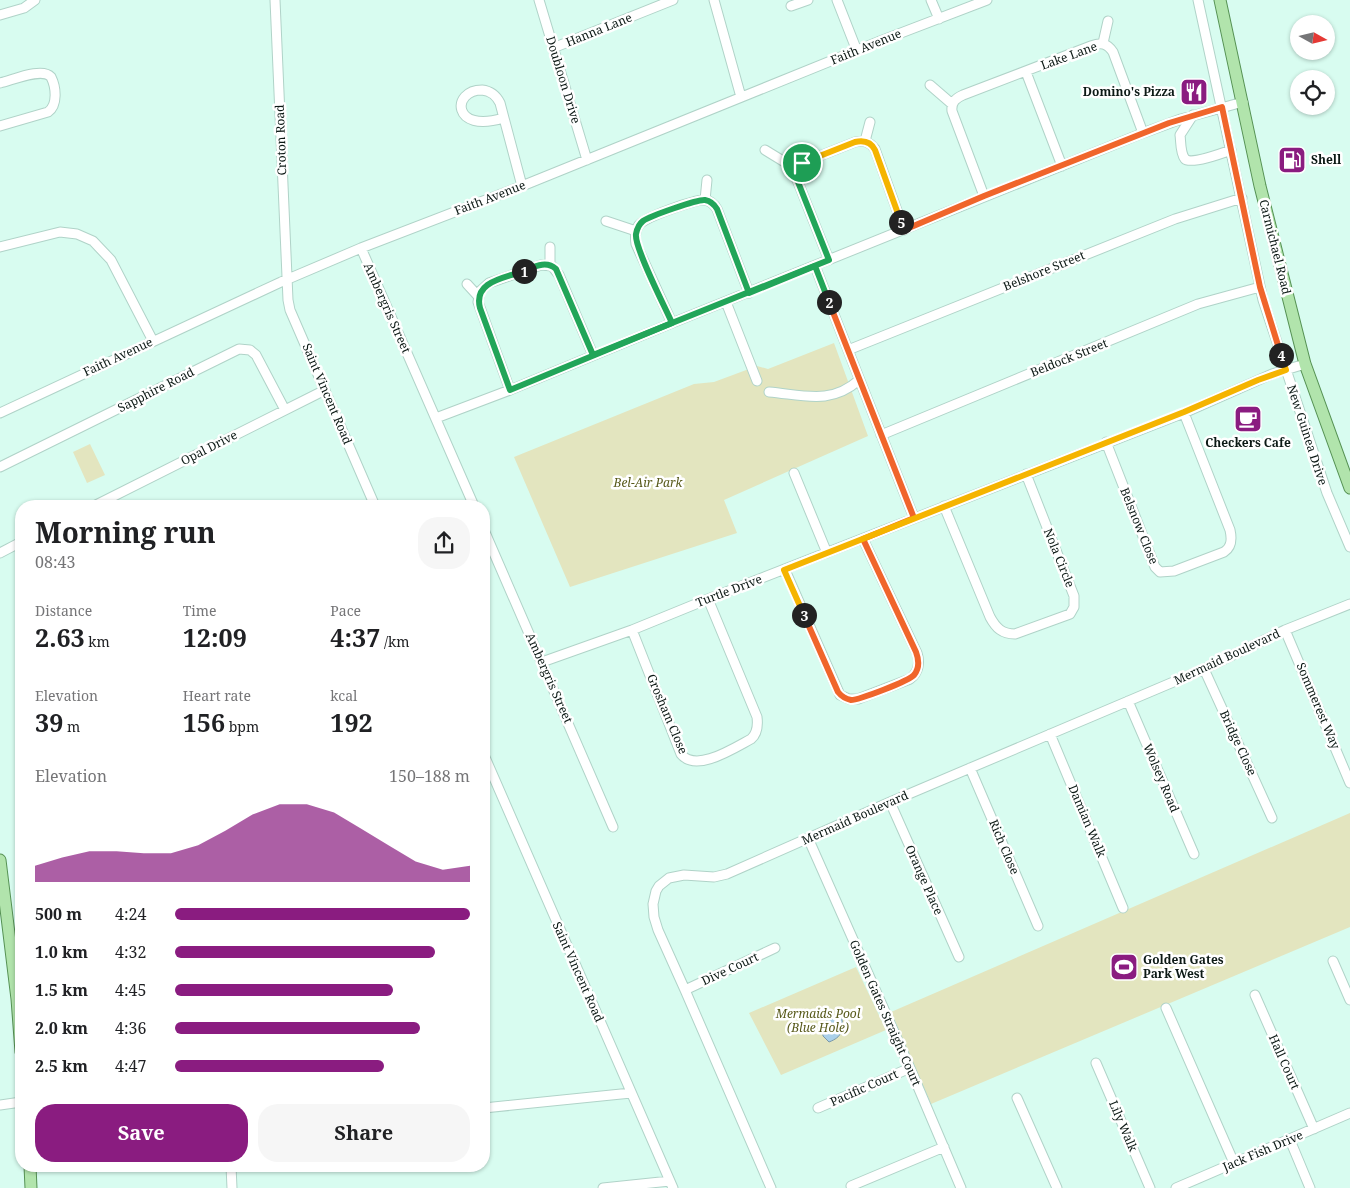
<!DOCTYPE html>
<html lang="en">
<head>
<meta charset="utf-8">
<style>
  :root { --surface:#fff; --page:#f6f6f6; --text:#202124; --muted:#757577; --accent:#8a1c80 }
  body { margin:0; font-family:"Noto Serif",serif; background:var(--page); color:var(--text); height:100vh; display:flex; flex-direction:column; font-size:19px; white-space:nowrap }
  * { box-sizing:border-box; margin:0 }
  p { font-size:16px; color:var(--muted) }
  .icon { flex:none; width:28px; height:28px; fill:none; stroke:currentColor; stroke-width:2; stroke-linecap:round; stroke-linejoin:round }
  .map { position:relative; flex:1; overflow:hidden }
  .drawer { position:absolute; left:15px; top:500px; width:475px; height:672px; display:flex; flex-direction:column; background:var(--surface); border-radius:20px; box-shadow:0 1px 4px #0004 }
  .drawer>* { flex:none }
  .needle { width:32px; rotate:98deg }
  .controls { position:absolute; left:1290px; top:15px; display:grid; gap:10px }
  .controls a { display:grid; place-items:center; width:45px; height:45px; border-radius:50%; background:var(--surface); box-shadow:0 1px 4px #0004; font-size:25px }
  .pin { position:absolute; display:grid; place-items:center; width:42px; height:42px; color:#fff; margin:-21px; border:2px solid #fff; border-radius:50%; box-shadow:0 1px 5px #0007 }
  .km { position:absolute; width:25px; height:25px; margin:-12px; border-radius:50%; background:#222; color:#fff; font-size:14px; line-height:25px; text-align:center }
  .round { display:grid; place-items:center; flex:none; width:52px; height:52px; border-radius:20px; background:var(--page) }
  .headline { display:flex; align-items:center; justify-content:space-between; height:85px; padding:0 20px }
  h1 { font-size:28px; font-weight:700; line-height:38px }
  .metrics { display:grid; grid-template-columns:repeat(3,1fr); gap:8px; height:85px; padding:5px 20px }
  .metrics div { display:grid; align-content:center }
  .metrics b { font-size:25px; font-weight:700 }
  .metrics small { font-size:14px; font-weight:400 }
  .metrics p { font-size:14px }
  .chart { height:140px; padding:10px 20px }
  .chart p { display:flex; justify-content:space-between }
  .chart svg { width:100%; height:90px; margin-top:5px; fill:var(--accent); opacity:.7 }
  .button { display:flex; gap:10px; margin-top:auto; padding:10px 20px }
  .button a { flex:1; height:58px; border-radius:20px; background:var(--accent); color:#fff; font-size:20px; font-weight:700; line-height:58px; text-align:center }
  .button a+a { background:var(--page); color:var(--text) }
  ul { padding:0 20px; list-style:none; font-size:16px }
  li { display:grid; grid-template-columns:80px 60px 1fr; align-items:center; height:38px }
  li i { height:12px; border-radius:6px; background:var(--accent) }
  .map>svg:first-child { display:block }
  .green { fill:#e3e5bf }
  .water { fill:#aad0e9; stroke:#7b99a9 }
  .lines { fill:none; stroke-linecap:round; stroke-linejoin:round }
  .minor-casing { stroke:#b0d3c8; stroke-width:11 }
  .major-casing { stroke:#559153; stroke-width:13 }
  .minor { stroke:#fff; stroke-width:9 }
  .major { stroke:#b1e4ac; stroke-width:11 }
  .split-1-casing { stroke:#fff; stroke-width:10 }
  .split-2-casing { stroke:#fff; stroke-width:10 }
  .split-3-casing { stroke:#fff; stroke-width:10 }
  .split-4-casing { stroke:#fff; stroke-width:10 }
  .split-5-casing { stroke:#fff; stroke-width:10 }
  .split-6-casing { stroke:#fff; stroke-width:10 }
  .split-1 { stroke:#22a559; stroke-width:6 }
  .split-2 { stroke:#22a559; stroke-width:6 }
  .split-3 { stroke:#f0652b; stroke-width:6 }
  .split-4 { stroke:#f5b400; stroke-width:6 }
  .split-5 { stroke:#f0652b; stroke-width:6 }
  .split-6 { stroke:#f5b400; stroke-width:6 }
  .labels { text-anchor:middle; stroke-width:5; stroke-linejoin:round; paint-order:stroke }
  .street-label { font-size:12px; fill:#0c1915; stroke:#fff }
  .poi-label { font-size:12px; font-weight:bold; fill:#0c1915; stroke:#fff; text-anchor:start }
  .park-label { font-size:12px; font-style:italic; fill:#575919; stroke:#fff }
</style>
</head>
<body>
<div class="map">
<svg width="1350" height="1188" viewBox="0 0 1350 1188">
  <rect width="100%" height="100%" fill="#d8fcf0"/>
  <path class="green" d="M 834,343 L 868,436 L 724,500 L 737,533 L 570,587 L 514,457 L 694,384 L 714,382 L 757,366 L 768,369 Z
    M 90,444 L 105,475 L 87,483 L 73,452 Z
    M 1350,813 L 1350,927 L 931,1104 L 891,1012 Z
    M 856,967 L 886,1030 L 781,1075 L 749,1013 Z"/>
  <path class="water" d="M 831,1016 L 840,1017 L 842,1018 C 843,1031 842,1037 829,1042 L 823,1036 L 822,1027 L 828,1019 Z"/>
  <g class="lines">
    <defs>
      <path id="minor" d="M 275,0 L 288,300 L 290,310 L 375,506
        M 539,0 L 587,160
        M 714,0 L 741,97
        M 837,0 L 857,51
        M 931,0 L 939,19
        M 1198,0 L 1263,300 L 1327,493 L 1350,547
        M 791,6 L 808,0
        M 0,15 L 24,8 L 35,0
        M 1103,43 L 1108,21
        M 553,48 L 673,0
        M 1026,72 L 1062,166
        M 0,83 C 13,80 42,67 51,77 C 56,87 58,105 48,112 L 0,126
        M 930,85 L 952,104
        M 1193,115 L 1180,135 C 1181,141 1180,153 1185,159 C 1191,165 1223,153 1231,150
        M 503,118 C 452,134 451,90 482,90 C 491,91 496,95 500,103 L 522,186
        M 865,141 L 870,122
        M 765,150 L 796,169
        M 984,196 L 952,111 C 951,102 956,98 963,95 L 1091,46 C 1101,42 1107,43 1113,52 L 1143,133
        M 705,200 L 707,180
        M 606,221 L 636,231
        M 0,247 L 60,232 L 77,234 L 93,241 L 111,260 L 153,341
        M 361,248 L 474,506
        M 829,260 L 796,177 L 796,169 L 802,163 L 855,142 C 864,140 870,142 875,149 L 904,230
        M 550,265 L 550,247
        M 815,266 L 914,518
        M 467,284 L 478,296
        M 726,302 L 757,381
        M 672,323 L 636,244 C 635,237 635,230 639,225 C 645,217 696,199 705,200 C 711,201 714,204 717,209 L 749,293
        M 848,350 L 1175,219 L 1242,198
        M 510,390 L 478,302 L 480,291 L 489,283 L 541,265 L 552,266 L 559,275 L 593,355
        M 769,392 C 804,395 831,405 859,380
        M 0,413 L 281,282 L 361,248 L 522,186 L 880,41 L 987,0
        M 436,418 L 510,390 L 672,323 L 1143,133 L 1181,119 L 1243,102
        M 881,435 L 1198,304 L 1260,287
        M 1106,442 L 1155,567 L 1160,572 L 1174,571 L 1224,552 C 1232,547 1232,539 1230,530 L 1184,413
        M 0,467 L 239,349 L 250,350 L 256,355 L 285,410
        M 794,473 L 827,553
        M 94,506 L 325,390
        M 944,506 L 990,617 C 996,628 1002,634 1015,634 L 1070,614 L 1074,607 L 1074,596 L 1026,474
        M 484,530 L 613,827
        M 0,553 L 21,542
        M 785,570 L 840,695 L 849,699 L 858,699 L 910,679 C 919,672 920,662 917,653 L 863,539
        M 632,630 L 681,754 C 696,773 734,748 751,739 C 758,733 758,725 757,717 L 708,599
        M 1285,630 L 1350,783
        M 542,662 L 632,630 L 708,599 L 1184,413 L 1272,374 L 1305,364
        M 1204,669 L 1272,818
        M 1128,701 L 1194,854
        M 1050,734 L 1123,908
        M 484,755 L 673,1188
        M 970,768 L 1038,926
        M 890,802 L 959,957
        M 808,838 L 910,1068 L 961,1188
        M 1333,961 L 1350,1000
        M 685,990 L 775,948
        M 1255,995 L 1314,1129
        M 1166,1008 L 1234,1163
        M 1096,1063 L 1150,1188
        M 1017,1098 L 1057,1188
        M 0,1105 L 21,1102
        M 484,1108 L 631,1093
        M 818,1108 L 910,1068
        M 1290,1140 L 1310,1188
        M 231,1166 L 232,1188
        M 851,1186 L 944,1147
        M 603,1188 L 670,1181
        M 771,1188 L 685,990 L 658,930 L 654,917 L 653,904 L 656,891 L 659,886 L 669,878 L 684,875 L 714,877 L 727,874 L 890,802 L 1204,669 L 1285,630 L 1350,604
        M 1176,1188 L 1350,1113"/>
      <path id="major" d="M 1220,0 L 1260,186 L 1305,364 L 1350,488
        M 0,860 L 17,999 L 21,1052
        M 30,1166 L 31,1188"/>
    </defs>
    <use href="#minor" class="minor-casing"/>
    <use href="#major" class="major-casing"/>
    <use href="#minor" class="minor"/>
    <use href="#major" class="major"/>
  </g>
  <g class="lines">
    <defs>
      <path id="split-1" d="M 524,271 C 505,278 473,281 480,308 L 510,390 L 672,323 L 829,260 L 796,177 L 796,169 L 802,163"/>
      <path id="split-2" d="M 524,271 C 534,267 546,260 556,269 L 593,355 L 672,323 C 665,307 634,247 636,234 C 637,229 639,224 643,221 C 650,216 698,199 705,200 C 711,201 714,204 717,209 L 749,293 L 815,266 L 829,302"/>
      <path id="split-3" d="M 804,615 L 838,692 C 842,697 846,699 851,700 C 859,700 909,681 914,675 C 919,669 919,660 916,652 L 863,539 L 914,518 L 829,302"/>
      <path id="split-4" d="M 804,615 L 784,570 L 1184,412 L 1258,380 L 1286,370 L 1281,355"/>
      <path id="split-5" d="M 901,222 L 904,230 L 984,196 L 1169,123 L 1222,107 L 1260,287 L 1281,355"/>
      <path id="split-6" d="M 802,163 L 855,142 C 864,140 871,142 875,150 L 901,222"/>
    </defs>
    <use href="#split-1" class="split-1-casing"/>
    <use href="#split-2" class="split-2-casing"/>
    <use href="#split-3" class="split-3-casing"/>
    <use href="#split-4" class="split-4-casing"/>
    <use href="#split-5" class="split-5-casing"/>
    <use href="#split-6" class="split-6-casing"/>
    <use href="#split-1" class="split-1"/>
    <use href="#split-2" class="split-2"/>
    <use href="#split-3" class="split-3"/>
    <use href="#split-4" class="split-4"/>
    <use href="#split-5" class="split-5"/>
    <use href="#split-6" class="split-6"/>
  </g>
  <defs>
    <symbol id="restaurant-square" viewBox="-11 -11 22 22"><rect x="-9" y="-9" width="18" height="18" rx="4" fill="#8a1c80" stroke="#fff"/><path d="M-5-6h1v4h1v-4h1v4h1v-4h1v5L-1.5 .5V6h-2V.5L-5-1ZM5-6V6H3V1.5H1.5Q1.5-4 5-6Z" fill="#fff"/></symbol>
    <symbol id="fuel-square" viewBox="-11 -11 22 22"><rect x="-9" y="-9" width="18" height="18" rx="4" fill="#8a1c80" stroke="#fff"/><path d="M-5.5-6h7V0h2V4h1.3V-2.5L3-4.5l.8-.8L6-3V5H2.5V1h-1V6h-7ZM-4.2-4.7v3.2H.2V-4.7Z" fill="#fff"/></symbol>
    <symbol id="cafe-square" viewBox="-11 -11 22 22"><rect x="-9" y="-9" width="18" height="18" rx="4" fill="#8a1c80" stroke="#fff"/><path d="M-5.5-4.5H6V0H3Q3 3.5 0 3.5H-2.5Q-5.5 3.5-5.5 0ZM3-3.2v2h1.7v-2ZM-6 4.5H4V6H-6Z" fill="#fff"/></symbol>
    <symbol id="stadium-square" viewBox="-11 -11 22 22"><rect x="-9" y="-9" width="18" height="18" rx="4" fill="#8a1c80" stroke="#fff"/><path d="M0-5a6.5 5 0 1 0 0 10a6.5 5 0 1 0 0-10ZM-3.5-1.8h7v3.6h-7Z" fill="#fff"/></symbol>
  </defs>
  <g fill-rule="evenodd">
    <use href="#restaurant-square" x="1178" y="76" width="32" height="32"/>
    <use href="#fuel-square" x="1276" y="144" width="32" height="32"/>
    <use href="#cafe-square" x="1232" y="403" width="32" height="32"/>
    <use href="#stadium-square" x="1108" y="951" width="32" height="32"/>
  </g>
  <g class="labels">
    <g class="street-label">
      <text transform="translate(599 30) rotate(-22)" y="4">Hanna Lane</text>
      <text transform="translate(866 47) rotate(-22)" y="4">Faith Avenue</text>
      <text transform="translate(1069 56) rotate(-20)" y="4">Lake Lane</text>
      <text transform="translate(563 80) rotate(73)" y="4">Doubloon Drive</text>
      <text transform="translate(281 140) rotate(-92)" y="4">Croton Road</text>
      <text transform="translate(490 198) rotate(-21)" y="4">Faith Avenue</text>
      <text transform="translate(1275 247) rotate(76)" y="4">Carmichael Road</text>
      <text transform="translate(1044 271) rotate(-22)" y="4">Belshore Street</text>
      <text transform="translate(387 308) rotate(66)" y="4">Ambergris Street</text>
      <text transform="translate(118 357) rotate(-25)" y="4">Faith Avenue</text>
      <text transform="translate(1069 358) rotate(-22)" y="4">Beldock Street</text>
      <text transform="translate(156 390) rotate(-27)" y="4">Sapphire Road</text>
      <text transform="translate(327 394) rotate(67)" y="4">Saint Vincent Road</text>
      <text transform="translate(1307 435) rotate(72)" y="4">New Guinea Drive</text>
      <text transform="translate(209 448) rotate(-27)" y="4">Opal Drive</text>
      <text transform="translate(1139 526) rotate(68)" y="4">Belsnow Close</text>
      <text transform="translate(1059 558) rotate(68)" y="4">Nola Circle</text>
      <text transform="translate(729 591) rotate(-21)" y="4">Turtle Drive</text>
      <text transform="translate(1227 657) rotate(-25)" y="4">Mermaid Boulevard</text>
      <text transform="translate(549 678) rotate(66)" y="4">Ambergris Street</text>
      <text transform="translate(1318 706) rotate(67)" y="4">Sommerest Way</text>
      <text transform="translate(667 714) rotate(67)" y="4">Grosham Close</text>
      <text transform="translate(1238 743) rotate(65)" y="4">Bridge Close</text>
      <text transform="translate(1161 778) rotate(67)" y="4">Wolsey Road</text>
      <text transform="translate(855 818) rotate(-24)" y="4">Mermaid Boulevard</text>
      <text transform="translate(1087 821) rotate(67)" y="4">Damian Walk</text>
      <text transform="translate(1004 847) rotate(67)" y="4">Rich Close</text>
      <text transform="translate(924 880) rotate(66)" y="4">Orange Place</text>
      <text transform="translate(730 969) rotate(-25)" y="4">Dive Court</text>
      <text transform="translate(578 972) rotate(66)" y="4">Saint Vincent Road</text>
      <text transform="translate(885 1013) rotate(66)" y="4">Golden Gates Straight Court</text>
      <text transform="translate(1284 1062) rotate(66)" y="4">Hall Court</text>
      <text transform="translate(864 1088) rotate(-24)" y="4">Pacific Court</text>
      <text transform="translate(1123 1126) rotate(67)" y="4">Lily Walk</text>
      <text transform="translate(1263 1151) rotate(-23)" y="4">Jack Fish Drive</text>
    </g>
    <g class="poi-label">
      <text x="1175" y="96" text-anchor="end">Domino's Pizza</text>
      <text x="1311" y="164">Shell</text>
      <text x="1248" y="447" text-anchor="middle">Checkers Cafe</text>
      <text x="1143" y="964">Golden Gates<tspan x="1143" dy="14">Park West</tspan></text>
    </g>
    <g class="park-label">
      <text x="648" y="487">Bel-Air Park</text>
      <text x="818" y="1018">Mermaids Pool<tspan x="818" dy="14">(Blue Hole)</tspan></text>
    </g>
  </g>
</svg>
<div class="controls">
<a><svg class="needle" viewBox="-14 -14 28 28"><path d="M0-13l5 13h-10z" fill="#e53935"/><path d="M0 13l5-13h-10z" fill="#757577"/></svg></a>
<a><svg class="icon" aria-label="locate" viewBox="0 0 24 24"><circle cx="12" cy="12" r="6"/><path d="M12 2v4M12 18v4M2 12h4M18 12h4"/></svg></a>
</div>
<div class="pin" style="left:802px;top:163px;background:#1e9e55"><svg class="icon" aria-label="arrive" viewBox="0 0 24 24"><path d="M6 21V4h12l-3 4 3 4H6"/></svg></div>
<b class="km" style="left:524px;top:271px">1</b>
<b class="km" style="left:829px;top:302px">2</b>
<b class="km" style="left:804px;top:615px">3</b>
<b class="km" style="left:1281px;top:355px">4</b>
<b class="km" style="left:901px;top:222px">5</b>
<section class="drawer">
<div class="headline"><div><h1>Morning run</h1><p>08:43</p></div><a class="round"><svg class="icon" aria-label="share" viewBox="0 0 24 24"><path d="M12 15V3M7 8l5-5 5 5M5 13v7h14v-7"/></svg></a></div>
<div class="metrics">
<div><p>Distance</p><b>2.63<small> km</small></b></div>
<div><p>Time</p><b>12:09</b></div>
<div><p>Pace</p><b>4:37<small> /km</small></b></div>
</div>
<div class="metrics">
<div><p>Elevation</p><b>39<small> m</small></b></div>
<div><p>Heart rate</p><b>156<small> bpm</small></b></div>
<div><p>kcal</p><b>192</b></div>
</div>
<div class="chart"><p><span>Elevation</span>150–188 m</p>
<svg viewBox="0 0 160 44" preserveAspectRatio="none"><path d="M0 44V36L10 32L20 29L30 29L40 30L50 30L60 26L70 19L80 11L90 6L100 6L110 10L120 18L130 26L140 34L150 38L160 36V44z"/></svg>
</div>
<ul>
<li><b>500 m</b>4:24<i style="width:100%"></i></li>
<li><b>1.0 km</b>4:32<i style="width:88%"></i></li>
<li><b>1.5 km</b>4:45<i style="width:74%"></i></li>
<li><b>2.0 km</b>4:36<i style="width:83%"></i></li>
<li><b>2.5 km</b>4:47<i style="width:71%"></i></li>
</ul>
<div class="button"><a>Save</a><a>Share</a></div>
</section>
</div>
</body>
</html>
